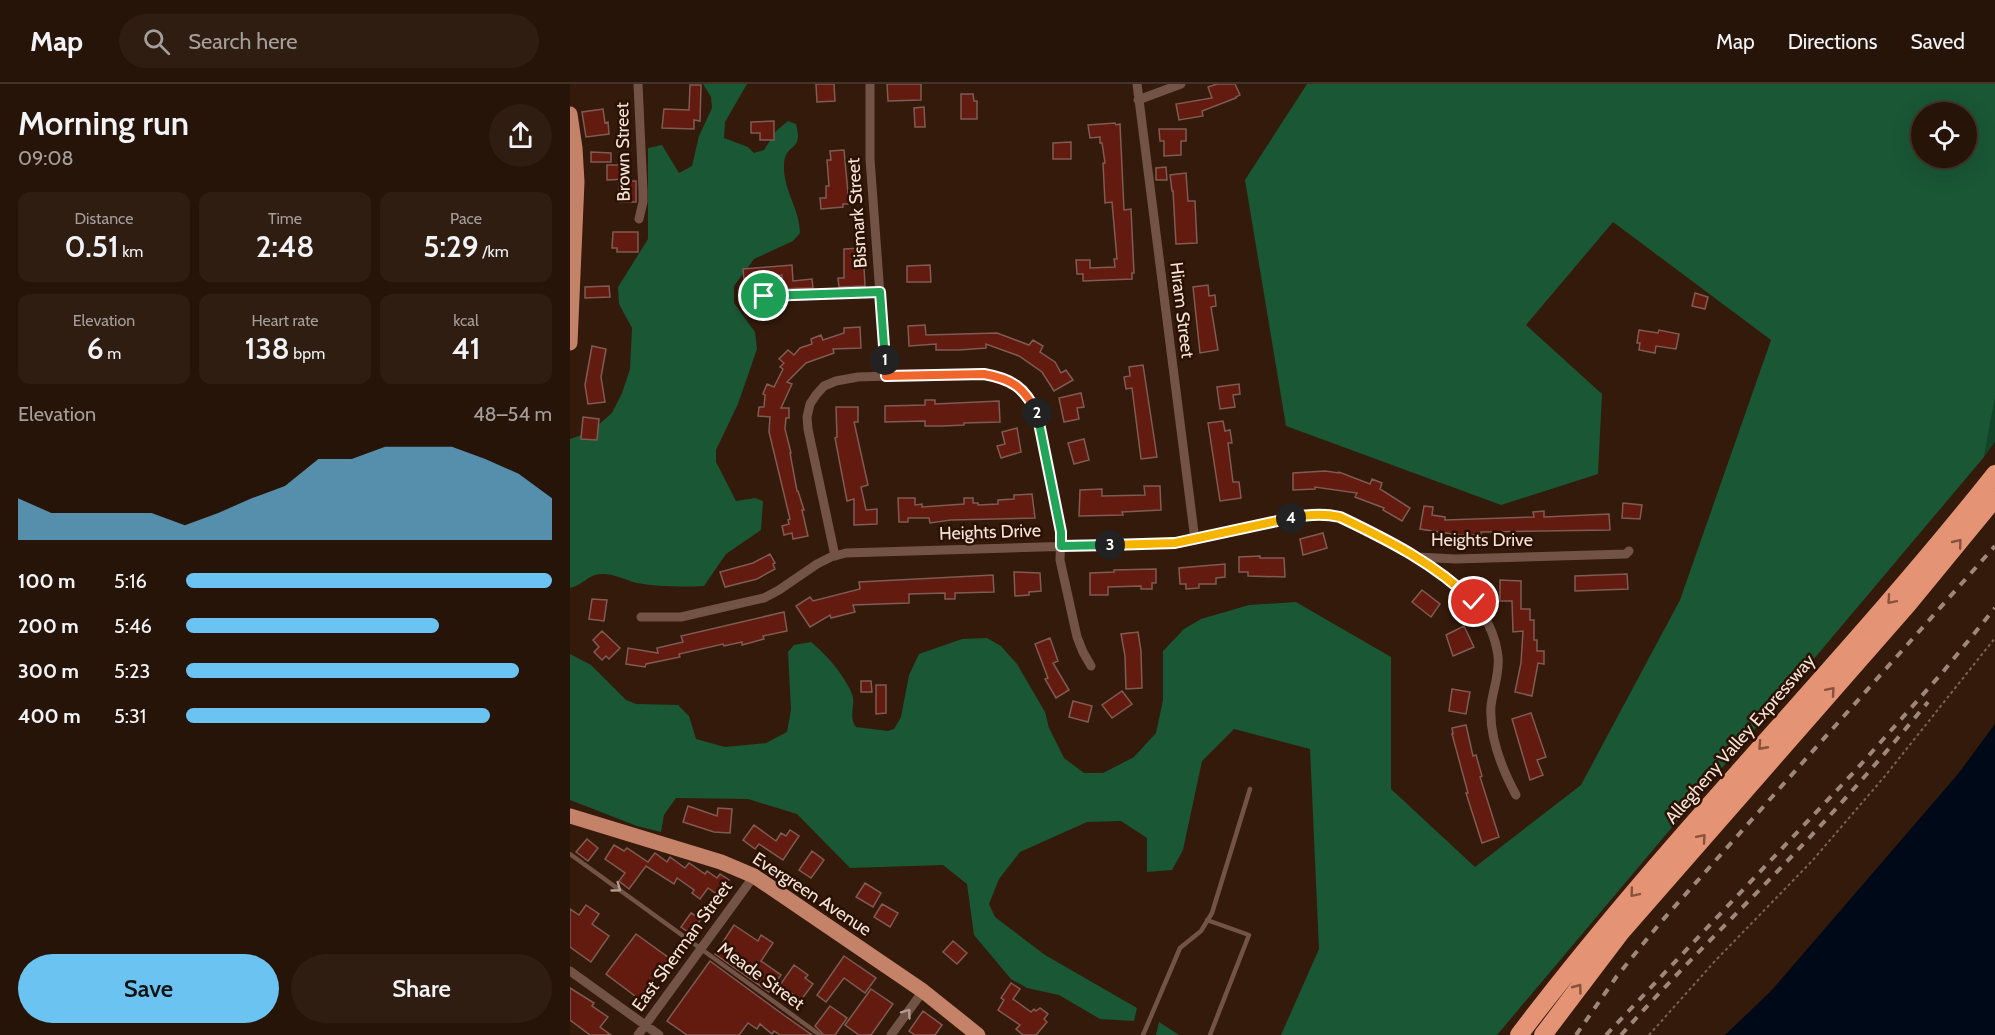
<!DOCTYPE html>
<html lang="en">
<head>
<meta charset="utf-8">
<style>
  :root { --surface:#271408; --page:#2f1d12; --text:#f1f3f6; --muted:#a49e9c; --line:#433329; --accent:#6ac3f1 }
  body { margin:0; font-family:Cabin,sans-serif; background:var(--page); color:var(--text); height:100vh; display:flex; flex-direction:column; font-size:22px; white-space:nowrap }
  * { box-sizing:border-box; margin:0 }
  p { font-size:20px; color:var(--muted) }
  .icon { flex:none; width:33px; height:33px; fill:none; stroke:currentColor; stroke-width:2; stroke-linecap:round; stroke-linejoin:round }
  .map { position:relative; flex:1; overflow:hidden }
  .drawer { display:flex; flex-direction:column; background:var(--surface); width:570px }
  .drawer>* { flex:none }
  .tools { position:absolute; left:1341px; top:18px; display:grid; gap:12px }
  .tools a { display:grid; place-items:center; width:66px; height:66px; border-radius:50%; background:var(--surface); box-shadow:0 6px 24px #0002,0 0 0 2px var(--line); font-size:30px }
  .pin { position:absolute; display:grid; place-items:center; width:51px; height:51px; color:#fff; margin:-26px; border:3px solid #fff; border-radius:50%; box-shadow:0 2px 6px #0007 }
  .km { position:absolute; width:30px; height:30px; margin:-15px; border-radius:50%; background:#222; color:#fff; font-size:16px; line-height:30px; text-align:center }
  .round { display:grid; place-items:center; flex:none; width:63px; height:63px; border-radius:32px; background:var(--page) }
  .summary { display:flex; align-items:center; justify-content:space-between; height:102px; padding:0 18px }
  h1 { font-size:33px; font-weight:600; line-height:45px }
  .figures { display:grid; grid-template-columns:repeat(3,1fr); gap:9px; height:102px; padding:6px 18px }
  .figures div { display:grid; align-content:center; border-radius:12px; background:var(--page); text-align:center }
  .figures b { font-size:30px; font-weight:600 }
  .figures small { font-size:16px; font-weight:400 }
  .figures p { font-size:16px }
  .chart { height:168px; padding:12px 18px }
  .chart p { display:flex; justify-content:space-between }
  .chart svg { width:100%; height:108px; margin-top:6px; fill:var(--accent); opacity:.7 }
  .primary-button { display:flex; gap:12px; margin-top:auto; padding:12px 18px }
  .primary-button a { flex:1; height:69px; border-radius:36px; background:var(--accent); color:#111; font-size:24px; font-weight:600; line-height:69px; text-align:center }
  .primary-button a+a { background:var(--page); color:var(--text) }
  ul { padding:0 18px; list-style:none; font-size:20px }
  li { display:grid; grid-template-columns:96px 72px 1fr; align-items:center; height:45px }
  li i { height:15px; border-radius:8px; background:var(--accent) }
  header { display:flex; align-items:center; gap:36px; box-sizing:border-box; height:84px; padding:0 30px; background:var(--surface); border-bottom:2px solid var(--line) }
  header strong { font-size:28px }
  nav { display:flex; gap:33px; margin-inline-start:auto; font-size:21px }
  .search { width:420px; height:54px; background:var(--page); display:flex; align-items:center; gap:15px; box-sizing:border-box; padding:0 21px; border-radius:33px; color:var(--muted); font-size:22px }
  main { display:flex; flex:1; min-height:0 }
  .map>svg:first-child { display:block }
  .green { fill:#124429 }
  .forest { fill:#195735; fill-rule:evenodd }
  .water { fill:#000917 }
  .building { fill:#631b10; stroke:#7f5b54; stroke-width:1.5 }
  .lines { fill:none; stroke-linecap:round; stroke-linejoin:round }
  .path { stroke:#7a6356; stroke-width:2; stroke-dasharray:3 3; stroke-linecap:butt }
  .service { stroke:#735346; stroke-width:4.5 }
  .minor { stroke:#735346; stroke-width:9 }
  .primary { stroke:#c48268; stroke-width:15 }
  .motorway { stroke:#e49475; stroke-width:18 }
  .rail { stroke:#9d877b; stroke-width:4; stroke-dasharray:8 8; stroke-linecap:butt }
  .oneway { stroke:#87523c }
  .oneway2 { stroke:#b49b90 }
  .split-1-casing { stroke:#fff; stroke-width:12 }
  .split-2-casing { stroke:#fff; stroke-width:12 }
  .split-3-casing { stroke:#fff; stroke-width:12 }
  .split-4-casing { stroke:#fff; stroke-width:12 }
  .split-5-casing { stroke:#fff; stroke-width:12 }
  .split-1 { stroke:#22a559; stroke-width:8 }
  .split-2 { stroke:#f0652b; stroke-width:8 }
  .split-3 { stroke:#22a559; stroke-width:8 }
  .split-4 { stroke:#f5b400; stroke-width:8 }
  .split-5 { stroke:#f5b400; stroke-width:8 }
  .labels { text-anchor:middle; stroke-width:5; stroke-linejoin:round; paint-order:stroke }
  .street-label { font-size:18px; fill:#f5e3d9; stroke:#2a1102 }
</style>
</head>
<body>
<header>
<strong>Map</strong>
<div class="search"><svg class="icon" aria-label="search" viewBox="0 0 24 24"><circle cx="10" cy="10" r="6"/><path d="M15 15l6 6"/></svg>Search here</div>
<nav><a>Map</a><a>Directions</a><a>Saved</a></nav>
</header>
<main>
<section class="drawer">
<div class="summary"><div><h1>Morning run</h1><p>09:08</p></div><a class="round"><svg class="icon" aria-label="share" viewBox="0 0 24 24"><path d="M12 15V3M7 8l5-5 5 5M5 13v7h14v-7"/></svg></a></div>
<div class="figures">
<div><p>Distance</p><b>0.51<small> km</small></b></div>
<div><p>Time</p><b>2:48</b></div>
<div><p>Pace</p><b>5:29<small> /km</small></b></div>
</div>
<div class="figures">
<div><p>Elevation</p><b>6<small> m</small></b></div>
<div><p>Heart rate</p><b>138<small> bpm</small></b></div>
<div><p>kcal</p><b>41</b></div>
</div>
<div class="chart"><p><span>Elevation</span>48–54 m</p>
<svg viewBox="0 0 160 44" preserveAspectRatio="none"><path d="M0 44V27L10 33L20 33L30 33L40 33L50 38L60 33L70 27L80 22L90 11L100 11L110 6L120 6L130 6L140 11L150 17L160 27V44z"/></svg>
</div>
<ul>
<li><b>100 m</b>5:16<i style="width:100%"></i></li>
<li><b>200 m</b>5:46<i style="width:69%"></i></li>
<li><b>300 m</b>5:23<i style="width:91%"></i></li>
<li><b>400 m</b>5:31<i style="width:83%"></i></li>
</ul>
<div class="primary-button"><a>Save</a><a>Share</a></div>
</section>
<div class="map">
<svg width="1425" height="951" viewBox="0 0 1425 951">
  <rect width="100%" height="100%" fill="#341a0a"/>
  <path class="green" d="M 1425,314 L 1425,358 L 1414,373 Z"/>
  <path class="forest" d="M 133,0 L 177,0 L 155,38 L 154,54 L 178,63 L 184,69 L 194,66 L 206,47 L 218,37 L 226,40 C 234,69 215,58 214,81 C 213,106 230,125 230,149 L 223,157 L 184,175 L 164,202 L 164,219 L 185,248 L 187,265 L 168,320 L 146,366 L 146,378 L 166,417 L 185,414 L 193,417 L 191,446 L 156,470 L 134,502 C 111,503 89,503 67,499 C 54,496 40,487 25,491 C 16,494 10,502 0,504 L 0,355 L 20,348 L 42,329 L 52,309 L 60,285 L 62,244 L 49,220 L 48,203 L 78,155 L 78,64 L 92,61 L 109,89 L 122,82 L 129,52 L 142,24 L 141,13 Z
    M 737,0 L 1425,0 L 1425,314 L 1414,373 L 927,951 L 711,951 L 749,865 L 740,665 L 664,645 L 632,677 L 613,766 L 602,786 L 577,788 L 577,754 L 551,737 L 517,738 L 450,768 L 429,795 L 419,820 L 425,833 L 475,871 L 567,924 L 564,937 L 530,935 L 489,911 L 457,904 L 441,895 L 404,851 L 397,800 L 373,781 L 280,784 L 227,730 L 178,715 L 106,714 L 94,731 L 91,748 L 67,742 L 0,716 L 0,570 L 21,581 L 56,616 L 66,620 L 108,621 L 119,632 L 126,655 L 155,663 L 196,659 L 217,648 L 221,626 L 218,568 L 224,561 L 241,558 C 256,570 275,592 282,610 C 286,621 278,633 286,643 L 318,647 L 324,645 L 331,633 L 339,591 L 349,570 L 392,555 L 417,554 L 431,562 L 447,580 L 475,628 L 479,644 L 494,674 L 514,689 L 533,689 L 564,673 L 586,649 L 593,616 L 593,567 L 614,545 L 631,535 L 679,521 L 726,518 L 821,573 L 821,705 L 905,783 L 1011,701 L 1110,516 L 1201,256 L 1043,138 L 956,241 L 1032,310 L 1028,390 L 931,421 L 716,342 L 675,96 ZM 1352,28 L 1396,28 L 1396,74 L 1352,74 Z
    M 589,938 L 609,951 L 586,951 Z"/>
  <path class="water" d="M 1425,640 L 1425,951 L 1155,951 L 1201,907 L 1388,690 Z"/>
  <path class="building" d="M 246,0 L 264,0 L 265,17 L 247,18 Z
    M 317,0 L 351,0 L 351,16 L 318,17 Z
    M 647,0 L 665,0 L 670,11 L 666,13 L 666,14 L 632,27 L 633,32 L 609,36 L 606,20 L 642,14 L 638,3 Z
    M 120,1 L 131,1 L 130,37 L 124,36 L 124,45 L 92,44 L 94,25 L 119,26 Z
    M 391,10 L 403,10 L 404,17 L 407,17 L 407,35 L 391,35 Z
    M 354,23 L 355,43 L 345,43 L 344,24 Z
    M 33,25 L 35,39 L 38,38 L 39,50 L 16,53 L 12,28 Z
    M 204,37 L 204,56 L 190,56 L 190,49 L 181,49 L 181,38 Z
    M 545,39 L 546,41 L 550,40 L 554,126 L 561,125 L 564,189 L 562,189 L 562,195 L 513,197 L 513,190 L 507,190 L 506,176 L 520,176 L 520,184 L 545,183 L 544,175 L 547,175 L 542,118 L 535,119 L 533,79 L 535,79 L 532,59 L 530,59 L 530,53 L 520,54 L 518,41 Z
    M 589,45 L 616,45 L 616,57 L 611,57 L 611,71 L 594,72 L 594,57 L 590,57 Z
    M 501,58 L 501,75 L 483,75 L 483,59 Z
    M 274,66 L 279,120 L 273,120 L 273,123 L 251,125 L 250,114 L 256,114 L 256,102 L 259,102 L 257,76 L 261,76 L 260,67 Z
    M 21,68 L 41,69 L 41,78 L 21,78 Z
    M 37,81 L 56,81 L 57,95 L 37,96 Z
    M 596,83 L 597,96 L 586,96 L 586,84 Z
    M 616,89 L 618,117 L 625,117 L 627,159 L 606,160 L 603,107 L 602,107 L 600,91 Z
    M 49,97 L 66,97 L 66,118 L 49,118 Z
    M 43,148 L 68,148 L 68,168 L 47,168 L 47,164 L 42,164 Z
    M 293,164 L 295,202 L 269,203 L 268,194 L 274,194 L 274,165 Z
    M 222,181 L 223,197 L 242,195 L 243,204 L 204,205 L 204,199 L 212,198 L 212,191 L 189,193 L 188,214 L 178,214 L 177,194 L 174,195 L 173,185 Z
    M 360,181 L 361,198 L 337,198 L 337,182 Z
    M 638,201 L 639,212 L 645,211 L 646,222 L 641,223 L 648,266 L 630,269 L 623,203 Z
    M 39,202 L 40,213 L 15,214 L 15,203 Z
    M 1125,209 L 1138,213 L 1135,225 L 1122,222 Z
    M 355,241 L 356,251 L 427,249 L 459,261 L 463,256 L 473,262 L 470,268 L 485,278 L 491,289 L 496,286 L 503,296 L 484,307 L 472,288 L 449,272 L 416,260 L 416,264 L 389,266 L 366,266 L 366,260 L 339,262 L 338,242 Z
    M 290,243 L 291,264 L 263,265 L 264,269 L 236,279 L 217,298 L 222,300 L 211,324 L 219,324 L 219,334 L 216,334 L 215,345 L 221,369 L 220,369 L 227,407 L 228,407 L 234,426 L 232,426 L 238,452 L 223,455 L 222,449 L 214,451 L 212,442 L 219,440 L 218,436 L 220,435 L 199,348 L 200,333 L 188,332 L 189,323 L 194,323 L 195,311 L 193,310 L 197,300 L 204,303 L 213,285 L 210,283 L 214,279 L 209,275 L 218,266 L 224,271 L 230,264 L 242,260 L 241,255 L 251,251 L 253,256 L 274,249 L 274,244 Z
    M 1069,246 L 1088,249 L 1089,246 L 1109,250 L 1106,265 L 1086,262 L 1085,269 L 1069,266 L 1070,259 L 1067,259 Z
    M 22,262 L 36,265 L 31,293 L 35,318 L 18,320 L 15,301 Z
    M 573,281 L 587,373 L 571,375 L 562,304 L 556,305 L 554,293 L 560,292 L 559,283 Z
    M 669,300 L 670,310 L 663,311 L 665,323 L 650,325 L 647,303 Z
    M 511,309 L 514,323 L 507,324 L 509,335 L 494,338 L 489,314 Z
    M 355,316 L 365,316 L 365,320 L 429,317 L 430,338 L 394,339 L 394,341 L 373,342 L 355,342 L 355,337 L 315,338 L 315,322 L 355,321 Z
    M 266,323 L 288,323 L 288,338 L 284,338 L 298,401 L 291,403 L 296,426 L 307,425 L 307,440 L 284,441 L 284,415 L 277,417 L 265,354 L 267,353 Z
    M 13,333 L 29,335 L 27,356 L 11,355 Z
    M 653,337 L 655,347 L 660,346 L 662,359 L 658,359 L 663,398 L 669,398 L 671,414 L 650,417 L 638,339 Z
    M 447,344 L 451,368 L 431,374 L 427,362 L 435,360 L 432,348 Z
    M 514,355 L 519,376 L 504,380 L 498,359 Z
    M 755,387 L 769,389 L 769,388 L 800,400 L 802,395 L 812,399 L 810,405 L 840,424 L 832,437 L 813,426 L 814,424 L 785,413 L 787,409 L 745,403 L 745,405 L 723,406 L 723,389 Z
    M 574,402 L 590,402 L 591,426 L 552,428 L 553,431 L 509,432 L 510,406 L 532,405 L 532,412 L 575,411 Z
    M 462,410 L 465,434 L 381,436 L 360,439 L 359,434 L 338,434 L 338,438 L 329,438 L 328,414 L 345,414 L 345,421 L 352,420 L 352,423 L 394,420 L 394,414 L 403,414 L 403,419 L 408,419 L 408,421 L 428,420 L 428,416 L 444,415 L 444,411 Z
    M 1053,419 L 1072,421 L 1070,435 L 1052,434 Z
    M 854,422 L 863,423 L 862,431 L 875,433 L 875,436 L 964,433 L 963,428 L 974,427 L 974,433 L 1039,430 L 1040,446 L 911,448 L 911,451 L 889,451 L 850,445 Z
    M 753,449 L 757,464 L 733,471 L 730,455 Z
    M 200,470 L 205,479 L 203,480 L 205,485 L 187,495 L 155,503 L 150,488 L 183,479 Z
    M 690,472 L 690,474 L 714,474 L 715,493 L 678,492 L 678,488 L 669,488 L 669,473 Z
    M 655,480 L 655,493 L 646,494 L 646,500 L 629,500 L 629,504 L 616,505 L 616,500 L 610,500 L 609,484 Z
    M 586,485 L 586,499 L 582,499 L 582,505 L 571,505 L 571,502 L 538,503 L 538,511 L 520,511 L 520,489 L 544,488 L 544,486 Z
    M 444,488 L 470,489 L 471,507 L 459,508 L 459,511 L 445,512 Z
    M 1057,490 L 1058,505 L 1005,507 L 1005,492 Z
    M 423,491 L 424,508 L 385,509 L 385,515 L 375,515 L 375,509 L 339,510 L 339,519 L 283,521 L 285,528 L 261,534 L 260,531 L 240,543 L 226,522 L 240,513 L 243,517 L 290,505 L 289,498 Z
    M 930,496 L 951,497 L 951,525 L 960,525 L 960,536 L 964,536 L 964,556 L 967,556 L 967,567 L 974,567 L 974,580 L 968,579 L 962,612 L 945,608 L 951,579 L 953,547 L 943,548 L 942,517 L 930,517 Z
    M 852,506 L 870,520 L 861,533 L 842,518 Z
    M 22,515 L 37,516 L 34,537 L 19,535 Z
    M 214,528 L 217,547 L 193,552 L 194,555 L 172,561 L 172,558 L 154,562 L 153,560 L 109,570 L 110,573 L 76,580 L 75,583 L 56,580 L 58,564 L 88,569 L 87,564 L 113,558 L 111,552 Z
    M 894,542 L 904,563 L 883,572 L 876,551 Z
    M 32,547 L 50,564 L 39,575 L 36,572 L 32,576 L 24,568 L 29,563 L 23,556 Z
    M 568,548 L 571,567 L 572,604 L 556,605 L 555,572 L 551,550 Z
    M 480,554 L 488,577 L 483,579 L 499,606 L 486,614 L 475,595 L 478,594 L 465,560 Z
    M 291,597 L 301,597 L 302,608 L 291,608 Z
    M 306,601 L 316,601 L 316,629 L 306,630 Z
    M 882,605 L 900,608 L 896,630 L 879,627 Z
    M 552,607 L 562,620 L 542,634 L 532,621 Z
    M 503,617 L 522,622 L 518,638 L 499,633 Z
    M 961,629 L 976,673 L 967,676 L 973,691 L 960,696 L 942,635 Z
    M 896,641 L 903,672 L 906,671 L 912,692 L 910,693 L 929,753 L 912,759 L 896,709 L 898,709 L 882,650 L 883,650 L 882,644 Z
    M 118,722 L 147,732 L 148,724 L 162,725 L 160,749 L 144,748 L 113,738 Z
    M 184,741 L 206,757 L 211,749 L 216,752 L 220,746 L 229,752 L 213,776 L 189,760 L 185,765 L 173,756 Z
    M 17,755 L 28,764 L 18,777 L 6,768 Z
    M 44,761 L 54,767 L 57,764 L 78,778 L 85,769 L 97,778 L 100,773 L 115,784 L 119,779 L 135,790 L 137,787 L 147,794 L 150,790 L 159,796 L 148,811 L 138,804 L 130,815 L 122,809 L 124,806 L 107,794 L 104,800 L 76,782 L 59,805 L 49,797 L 55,789 L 35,775 Z
    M 242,767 L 254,776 L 241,794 L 229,786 Z
    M 295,799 L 311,809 L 303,823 L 286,813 Z
    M 312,820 L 328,829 L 320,843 L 304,833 Z
    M 16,821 L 29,830 L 22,840 L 39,852 L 21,878 L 0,863 L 0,825 L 9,831 Z
    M 121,829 L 131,835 L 121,850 L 111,843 Z
    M 164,841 L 188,857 L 191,851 L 203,859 L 191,877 L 211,891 L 199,908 L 145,870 Z
    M 66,850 L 99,874 L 69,915 L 36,890 Z
    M 383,857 L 397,869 L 387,880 L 373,868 Z
    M 274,872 L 306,894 L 295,909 L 274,894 L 256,918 L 247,911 Z
    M 140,877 L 215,932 L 242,951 L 210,951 L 204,947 L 202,950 L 190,940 L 187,945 L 178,939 L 169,951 L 117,951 L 97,937 Z
    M 224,881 L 238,891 L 235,894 L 243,900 L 231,916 L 210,901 Z
    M 441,899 L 450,905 L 443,915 L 461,928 L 464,925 L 466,927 L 470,924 L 478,930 L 474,935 L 477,938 L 466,951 L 453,951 L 446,945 L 450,941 L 428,926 L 434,916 L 431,914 Z
    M 0,904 L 24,919 L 22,922 L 38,933 L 30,943 L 41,951 L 20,951 L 0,936 Z
    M 301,905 L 323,920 L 301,951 L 289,951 L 275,941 Z
    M 260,922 L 277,934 L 265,951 L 254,951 L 245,942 Z
    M 353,927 L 372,941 L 365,951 L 345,951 L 339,947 Z"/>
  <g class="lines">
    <path class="path" d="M 1079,951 L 1145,877 L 1242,777 L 1315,692 L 1425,554"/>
    <path class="service" d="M 0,770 L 250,951
      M 637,836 L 679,851 L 640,951
      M 573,951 L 610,864 L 631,847 L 642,829 L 680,705"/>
    <path class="minor" d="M 68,0 L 73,107 L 73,118 L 69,135
      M 300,0 L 300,75 L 316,292
      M 567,0 L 625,456
      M 568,16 L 611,0
      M 194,212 L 310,208
      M 265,472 L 238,345 L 237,333 L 240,320 L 246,311 L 254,302 L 266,297 L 288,293 L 414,289 L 444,299 L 454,306 L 466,329 L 491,448 L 490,476 L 507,553 L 513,568 L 521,582
      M 850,474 C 886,498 922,525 928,572 C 930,589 923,605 921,622 C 919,652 932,685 946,711
      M 71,533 L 111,533 L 194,514 L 209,506 L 247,480 L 261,473 L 276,469 L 605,459 L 625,456 L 740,430 L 756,430 L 770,433 L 847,473 L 885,475 L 1056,470 L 1059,467
      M 0,887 L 89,951
      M 68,951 L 184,792
      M 321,951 L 353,907"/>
    <path class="primary" d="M 0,30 L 5,64 L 7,98 L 0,259
      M 0,732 L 151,778 L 184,792 L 353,907 L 408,951"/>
    <path class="motorway" d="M 949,951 C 1097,755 1273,582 1425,390
      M 973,951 L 1051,848 L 1338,520 L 1425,414"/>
    <path class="rail" d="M 1006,951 L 1047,892 L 1090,839 L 1425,462
      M 1036,951 L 1285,687 L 1372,589 L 1425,524
      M 1051,951 C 1106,889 1165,832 1222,772 C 1269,723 1314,671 1358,618"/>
  </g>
  <defs><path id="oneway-chevron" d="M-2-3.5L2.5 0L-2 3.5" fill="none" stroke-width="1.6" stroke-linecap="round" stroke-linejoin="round" transform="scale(1.5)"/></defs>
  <g class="oneway">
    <use href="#oneway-chevron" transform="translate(1388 459) rotate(-51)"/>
    <use href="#oneway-chevron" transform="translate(1321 516) rotate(131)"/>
    <use href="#oneway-chevron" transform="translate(1261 607) rotate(-49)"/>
    <use href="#oneway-chevron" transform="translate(1192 662) rotate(132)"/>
    <use href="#oneway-chevron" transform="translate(1132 754) rotate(-49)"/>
    <use href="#oneway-chevron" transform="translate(1064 809) rotate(130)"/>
    <use href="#oneway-chevron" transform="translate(1008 904) rotate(-53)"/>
  </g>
  <g class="oneway2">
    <use href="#oneway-chevron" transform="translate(47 804) rotate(36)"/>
    <use href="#oneway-chevron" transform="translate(337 929) rotate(-54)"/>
  </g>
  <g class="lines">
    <defs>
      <path id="split-1" d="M 194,212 L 310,208 L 315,276"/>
      <path id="split-2" d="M 315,276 L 316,292 L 414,290 C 442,295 454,303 467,329"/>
      <path id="split-3" d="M 467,329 L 491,448 L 491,462 L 540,461"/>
      <path id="split-4" d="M 540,461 L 605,459 L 721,434"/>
      <path id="split-5" d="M 721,434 C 739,430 753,429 770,433 C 818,456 866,480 904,518"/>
    </defs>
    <use href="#split-1" class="split-1-casing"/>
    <use href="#split-2" class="split-2-casing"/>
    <use href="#split-3" class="split-3-casing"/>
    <use href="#split-4" class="split-4-casing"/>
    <use href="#split-5" class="split-5-casing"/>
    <use href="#split-1" class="split-1"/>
    <use href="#split-2" class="split-2"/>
    <use href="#split-3" class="split-3"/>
    <use href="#split-4" class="split-4"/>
    <use href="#split-5" class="split-5"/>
  </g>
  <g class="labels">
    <g class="street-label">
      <text transform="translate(53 68) rotate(-91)" y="6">Brown Street</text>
      <text transform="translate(287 129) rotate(-94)" y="6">Bismark Street</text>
      <text transform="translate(612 226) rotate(83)" y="6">Hiram Street</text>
      <text transform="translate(420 448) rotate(-2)" y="6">Heights Drive</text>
      <text x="912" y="462">Heights Drive</text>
      <text transform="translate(1170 655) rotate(-49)" y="6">Allegheny Valley Expressway</text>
      <text transform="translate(242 810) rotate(33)" y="6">Evergreen Avenue</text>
      <text transform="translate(112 862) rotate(-54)" y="6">East Sherman Street</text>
      <text transform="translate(191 892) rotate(36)" y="6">Meade Street</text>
    </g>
  </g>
</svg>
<div class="tools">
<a><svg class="icon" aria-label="locate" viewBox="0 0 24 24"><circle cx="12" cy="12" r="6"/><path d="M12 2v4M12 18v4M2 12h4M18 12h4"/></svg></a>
</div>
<div class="pin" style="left:194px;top:212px;background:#1e9e55"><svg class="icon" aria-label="arrive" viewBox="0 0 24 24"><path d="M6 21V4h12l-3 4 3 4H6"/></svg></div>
<div class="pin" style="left:904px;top:518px;background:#d93025"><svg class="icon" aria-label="check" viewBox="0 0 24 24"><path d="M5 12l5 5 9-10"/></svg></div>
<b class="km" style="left:315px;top:276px">1</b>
<b class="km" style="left:467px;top:329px">2</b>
<b class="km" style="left:540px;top:461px">3</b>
<b class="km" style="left:721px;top:434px">4</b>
</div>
</main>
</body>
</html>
